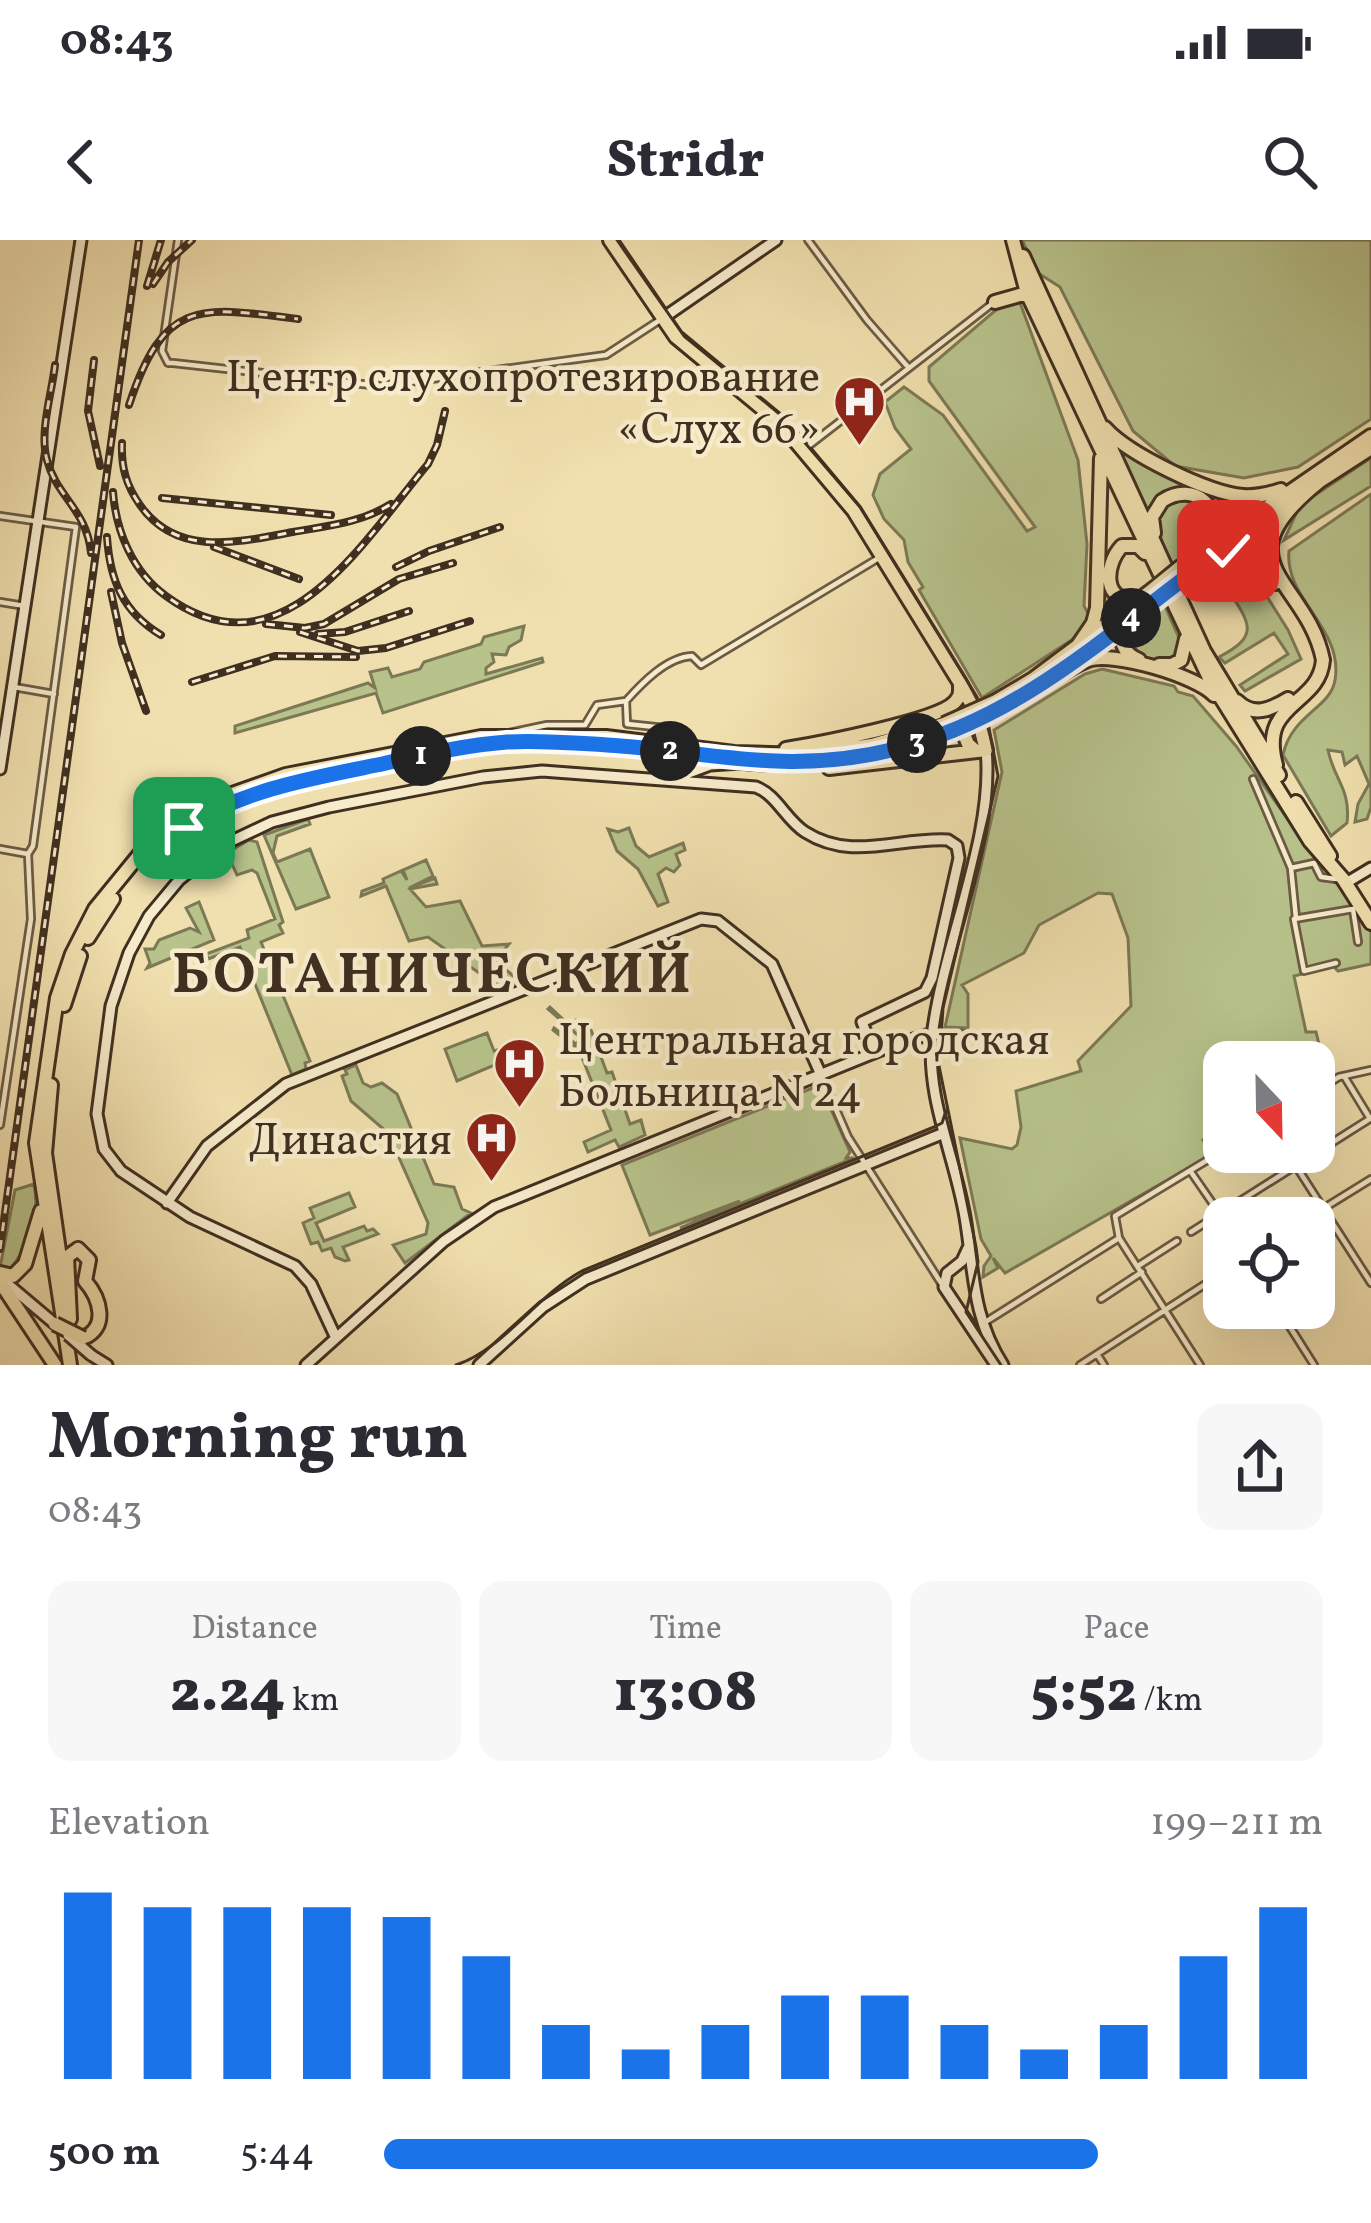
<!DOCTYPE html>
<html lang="en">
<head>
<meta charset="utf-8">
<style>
  :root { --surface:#fff; --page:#f7f7f7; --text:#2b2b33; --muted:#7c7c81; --accent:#1a73e8 }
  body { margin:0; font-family:Vollkorn,serif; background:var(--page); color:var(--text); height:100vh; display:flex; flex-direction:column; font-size:45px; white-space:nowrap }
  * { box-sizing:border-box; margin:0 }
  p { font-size:39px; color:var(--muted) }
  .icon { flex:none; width:66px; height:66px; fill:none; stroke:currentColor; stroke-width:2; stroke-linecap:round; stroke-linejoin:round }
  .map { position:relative; height:1125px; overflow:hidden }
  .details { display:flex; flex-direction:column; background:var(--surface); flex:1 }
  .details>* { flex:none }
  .needle { width:78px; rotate:158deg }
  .buttons { position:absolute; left:1203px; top:801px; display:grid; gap:24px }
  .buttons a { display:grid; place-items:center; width:132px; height:132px; border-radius:24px; background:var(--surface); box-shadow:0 12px 48px #0002; font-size:60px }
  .pin { position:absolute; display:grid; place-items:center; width:102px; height:102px; color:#fff; margin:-51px; border-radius:24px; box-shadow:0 6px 18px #0006 }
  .km { position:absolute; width:60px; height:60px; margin:-30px; border-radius:50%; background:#222; color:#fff; font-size:33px; line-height:60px; text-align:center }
  .round { display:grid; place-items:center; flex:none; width:126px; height:126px; border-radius:24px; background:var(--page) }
  .overview { display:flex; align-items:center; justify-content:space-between; height:204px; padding:0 48px }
  h1 { font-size:66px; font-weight:800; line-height:90px }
  .metrics { display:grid; grid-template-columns:repeat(3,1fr); gap:18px; height:204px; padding:12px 48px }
  .metrics div { display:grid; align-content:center; border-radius:24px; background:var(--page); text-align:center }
  .metrics b { font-size:60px; font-weight:800 }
  .metrics small { font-size:33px; font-weight:400 }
  .metrics p { font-size:33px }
  .chart { height:336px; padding:24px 48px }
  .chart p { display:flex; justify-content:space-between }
  .chart svg { width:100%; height:216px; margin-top:12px; stroke:var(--accent); stroke-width:6 }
  ul { padding:0 48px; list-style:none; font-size:39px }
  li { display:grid; grid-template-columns:192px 144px 1fr; align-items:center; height:90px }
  li i { height:30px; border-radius:15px; background:var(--accent) }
  .status { display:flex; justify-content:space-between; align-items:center; height:84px; padding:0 60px; background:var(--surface); direction:ltr }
  .status svg { height:33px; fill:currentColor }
  header { display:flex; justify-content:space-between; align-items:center; height:156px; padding:0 48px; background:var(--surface); font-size:54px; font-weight:800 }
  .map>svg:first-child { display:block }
  .green { fill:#b8c38c; stroke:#7c7956; stroke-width:3 }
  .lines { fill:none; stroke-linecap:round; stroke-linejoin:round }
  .street-casing { stroke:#6c5b44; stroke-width:10 }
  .secondary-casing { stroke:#402f20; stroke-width:15 }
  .primary-casing { stroke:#402f20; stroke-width:18 }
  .street { stroke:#f6ebcb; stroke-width:4.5 }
  .secondary { stroke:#f6ebcb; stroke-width:9 }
  .primary { stroke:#f1e0af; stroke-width:12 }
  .tram { stroke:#402f20; stroke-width:3 }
  .rail-casing { stroke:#402f20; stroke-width:8 }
  .rail { stroke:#f6ebcb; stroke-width:3; stroke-dasharray:9; stroke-linecap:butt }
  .secondary-bridge-casing { stroke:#402f20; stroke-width:15; stroke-linecap:butt }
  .primary-bridge-casing { stroke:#402f20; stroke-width:18; stroke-linecap:butt }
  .secondary-bridge { stroke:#f6ebcb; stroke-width:9 }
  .primary-bridge { stroke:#f1e0af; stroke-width:12 }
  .route-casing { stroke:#fff; stroke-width:24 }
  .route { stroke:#1a73e8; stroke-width:15 }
  .labels { text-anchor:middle; stroke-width:9; stroke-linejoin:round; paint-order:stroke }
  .poi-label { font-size:45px; fill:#402f20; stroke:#f6ebcb; text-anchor:end }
  .district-label { font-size:57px; font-weight:bold; letter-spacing:3px; fill:#402f20; stroke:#f6ebcb }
</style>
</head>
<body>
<div class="status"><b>08:43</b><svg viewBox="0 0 49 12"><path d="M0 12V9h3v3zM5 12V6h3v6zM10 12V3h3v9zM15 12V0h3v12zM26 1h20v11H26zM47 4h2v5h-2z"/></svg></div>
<header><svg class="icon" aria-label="back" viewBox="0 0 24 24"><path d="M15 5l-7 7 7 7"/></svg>Stridr<svg class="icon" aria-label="search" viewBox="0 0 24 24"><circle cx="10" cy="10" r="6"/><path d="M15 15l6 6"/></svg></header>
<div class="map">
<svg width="1371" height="1125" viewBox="0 0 1371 1125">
  <rect width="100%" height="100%" fill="#f1e0af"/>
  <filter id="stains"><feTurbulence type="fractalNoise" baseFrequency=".00167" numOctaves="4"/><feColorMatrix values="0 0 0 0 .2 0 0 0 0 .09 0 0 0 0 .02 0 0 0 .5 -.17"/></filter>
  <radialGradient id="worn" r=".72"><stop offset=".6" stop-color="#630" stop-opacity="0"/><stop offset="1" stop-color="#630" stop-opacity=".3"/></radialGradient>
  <path class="green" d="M 1022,0 L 1371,0 L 1371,179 L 1298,227 L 1244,238 L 1175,226 L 1133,191 L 1060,47 L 1038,33 Z
    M 1019,60 L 1078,220 L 1087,304 L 1084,366 L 1090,377 L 1073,399 L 982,458 L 919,350 L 923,347 L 908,322 L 904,300 L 884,279 L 873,255 L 880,234 L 911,209 L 895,188 L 885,162 L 904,147 L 943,175 L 1027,291 L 1035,287 L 929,141 L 929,127 L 997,69 Z
    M 1112,202 L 1175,235 L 1264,259 L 1216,298 L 1216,266 L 1206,253 C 1174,245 1160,251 1147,281 Z
    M 1371,218 L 1371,246 L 1284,300 L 1300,265 Z
    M 1371,254 L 1371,567 L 1367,579 L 1355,582 L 1358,564 L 1369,544 L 1357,516 L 1345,525 L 1342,512 L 1328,510 C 1334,540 1351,549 1347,583 L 1331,596 L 1283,515 C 1291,475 1331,468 1335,440 C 1344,388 1284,359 1289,311 Z
    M 1183,257 L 1194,259 L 1211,276 L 1207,300 L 1173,327 C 1160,300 1145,270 1183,257 Z
    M 1229,325 L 1254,336 L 1288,390 L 1301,419 L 1245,451 L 1240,445 L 1288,414 L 1274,393 L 1225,423 L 1219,417 C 1259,396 1251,385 1229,351 L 1211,357 L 1206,336 Z
    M 1163,362 L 1183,407 L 1170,424 L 1145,420 L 1128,411 L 1127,391 Z
    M 524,386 L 521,400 L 509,407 L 506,415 L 492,414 L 494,422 L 486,428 L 486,434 L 542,418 L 543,422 L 383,473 L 376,453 L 235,493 L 235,486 L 368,443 L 375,448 L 370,432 L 388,428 L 392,437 L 420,429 L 424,422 L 481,404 L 484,397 Z
    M 1102,429 L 1174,446 L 1178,452 L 1193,456 L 1236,506 L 1318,622 L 1342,642 L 1371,691 L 1371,724 L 1338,731 L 1333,726 L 1294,736 L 1306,792 L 1316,792 L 1327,837 L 1314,846 L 1314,822 L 1224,822 L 1224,885 L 1203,900 L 1211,915 L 1005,1033 L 993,1018 L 998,1028 L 983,1037 L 984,1026 L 991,1016 L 981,999 L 960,898 L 1012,909 L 1017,905 L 1021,887 L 1016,851 L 1081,831 L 1078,821 L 1131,766 L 1128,698 L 1112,654 L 1098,653 L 1039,685 L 1024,713 L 962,745 L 968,754 L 968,788 L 945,787 L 1002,532 L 994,490 L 1085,434 Z
    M 308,579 L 310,584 L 277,596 L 273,613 L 277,622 L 310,609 L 329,657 L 296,669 L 264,595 Z
    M 629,588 L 636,606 L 649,617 L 683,603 L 685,610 L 676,614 L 680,625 L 674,632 L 666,628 L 658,634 L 668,662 L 658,666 L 638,629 L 617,611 L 608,589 L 618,592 Z
    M 249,600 L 257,602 L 283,682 L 279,685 L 283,693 L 261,702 L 310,821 L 305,823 L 306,829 L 292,835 L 240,707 L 208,719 L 206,714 L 249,698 L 247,690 L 275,679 L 257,633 L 252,630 L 237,635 L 227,613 Z
    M 426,620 L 433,636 L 409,648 L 435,638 L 437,644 L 410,649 L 426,667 L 460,661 L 482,706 L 509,704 L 495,721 L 521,742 L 502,749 L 428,697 L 409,701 L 386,646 L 361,656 L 362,651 L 384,643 L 383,639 L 401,631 L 407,640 L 403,630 Z
    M 199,662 L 214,700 L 147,728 L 150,723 L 145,709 L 154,709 L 159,700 L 190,688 L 199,692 L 186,668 Z
    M 550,767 L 569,785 L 576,780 L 591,790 L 607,833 L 612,832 L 630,884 L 641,880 L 645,895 L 619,907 L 615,900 L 588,912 L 584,902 L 611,890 L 579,810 L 553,790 L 554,788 L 576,804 L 581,798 L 548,769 Z
    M 487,793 L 494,811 L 504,808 L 510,824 L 499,823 L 457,841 L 445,809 Z
    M 356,825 L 363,843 L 371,847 L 382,843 L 397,854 L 434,944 L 454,947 L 462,969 L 471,973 L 405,1023 L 393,1005 L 426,994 L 428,983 L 388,893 L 351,861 L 342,836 L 347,834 L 345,830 Z
    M 820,845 L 850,912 L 846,918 L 854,918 L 680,988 L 740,961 L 650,995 L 622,925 Z
    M 34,944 C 40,975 30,1007 8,1031 L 0,1028 L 15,950 Z
    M 349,953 L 355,967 L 316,983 L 324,1001 L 364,986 L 367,991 L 373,989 L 378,994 L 343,1007 L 349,1020 L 345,1021 L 335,1017 L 331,1008 L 322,1011 L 318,1002 L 311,1004 L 303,983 L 314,978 L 310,968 Z"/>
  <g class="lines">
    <defs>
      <path id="street" d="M 178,0 L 162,111 L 168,123 L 173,123 L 380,146 L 606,115 L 663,78
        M 808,0 L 867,80 L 908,127
        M 807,207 L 993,63
        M 0,276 L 76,287 L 33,606 L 28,614 L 31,679 L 0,885
        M 0,362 L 25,366
        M 14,447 L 54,454
        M 626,461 C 642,443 667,417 692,416 L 701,425 L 877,319
        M 509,493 L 547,485 L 585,485 L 597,465 L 626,461 L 627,484 L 665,488 L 686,504
        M 1253,539 L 1291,628 L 1296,678
        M 0,609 L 28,614
        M 1291,628 L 1314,623 L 1321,637 L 1336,639
        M 1336,723 L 1304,731 L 1294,679 L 1353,669 L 1358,702
        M 933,793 L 967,794
        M 821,835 L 848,897 L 941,1043
        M 1344,836 L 1369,877
        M 1314,852 L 1339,837 L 1371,830
        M 1287,912 L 1371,1043
        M 1191,932 L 1224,980
        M 1308,978 L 1371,939
        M 1191,992 L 1371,878
        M 1138,1026 L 1177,1001
        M 1101,1059 L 1142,1032
        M 1278,1068 L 1314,1125
        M 987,1081 L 1119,998
        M 1097,1114 L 1104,1125
        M 1080,1125 L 1224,1032
        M 1200,1125 L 1119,998 L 1115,976 L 1224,910"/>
      <path id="secondary" d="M 663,78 L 776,0
        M 986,510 C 995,597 942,707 932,797 C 926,858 955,917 965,977 C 974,1031 972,1077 1003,1125
        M 0,529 L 81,0
        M 675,538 L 710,525 L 740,523
        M 1346,643 L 1371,628
        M 167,963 L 207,906 L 286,844 L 701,679 L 718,681 L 772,724 L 821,835
        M 968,1008 L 962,1021 L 947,1033 L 944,1047 L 996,1125
        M 4,1041 L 55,1084
        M 336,1098 L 311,1044 L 295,1026 L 190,977 L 121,931 L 104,909 L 97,874 L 111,766 L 129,713 L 149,676 L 179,640 L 221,606 L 272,582 L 329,567 L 483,537 L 542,531 L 756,547 C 777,555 786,580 805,592 C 852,622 898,597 948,600 L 957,606 L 959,618 L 932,738 L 925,752 L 862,782 L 874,813
        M 91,1115 L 107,1125
        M 306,1125 L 444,1001 L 494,967 L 891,806 L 933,793
        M 479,1125 L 543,1067 L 586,1039 L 944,893"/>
      <path id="primary" d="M 610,0 L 676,97 L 781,184 L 854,271 L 960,443 L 977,475 L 986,510 L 829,528
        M 1013,0 L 1027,53 L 1210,440 L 1310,601 L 1343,639 L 1371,683
        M 1023,16 L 1204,411 L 1279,535
        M 995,62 L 1027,53
        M 1105,188 C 1128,214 1208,253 1243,256 C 1256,257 1269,254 1281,250
        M 1317,243 L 1371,208
        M 1154,293 L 1152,277 L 1162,261 C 1194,240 1226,268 1209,303
        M 1206,323 C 1242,304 1253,310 1275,343
        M 1179,328 L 1371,196
        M 1186,337 L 1290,261
        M 1137,359 C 1102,364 1104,325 1122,306 L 1138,306 L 1145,313
        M 1129,385 C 1116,399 1123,413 1139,420
        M 1076,408 L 1093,383 L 1097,368 L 1101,218
        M 1077,419 L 1156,360
        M 1159,425 L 1172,425 L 1181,420 L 1186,399
        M 1039,448 C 1054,439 1071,426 1088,420 C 1113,411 1197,436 1214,455
        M 996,461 L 1033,439 L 1152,350
        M 1237,461 C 1253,477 1270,470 1288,459
        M 1002,470 L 1041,446
        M 957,477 L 968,504 L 976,511
        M 786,509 C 816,504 938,481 955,462 C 961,455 960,453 960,444
        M 432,513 L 483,505
        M 737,521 C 809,531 879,515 947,493
        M 1276,525 C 1258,461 1319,467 1323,420 C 1307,339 1216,324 1320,241
        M 1296,562 L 1330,616
        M 150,617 C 202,568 262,550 330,534
        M 88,698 L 113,659
        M 64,765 L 80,716
        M 51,845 L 45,913 L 62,1032
        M 0,1033 L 13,1036 L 25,1024 L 41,971
        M 0,1042 L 55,1125
        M 70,1079 L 67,1017 L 78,1009 L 89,1020 L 85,1041 C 100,1058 109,1088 83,1098
        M 70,1125 L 36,903 L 57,758 L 72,714 L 95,669 L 140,614 L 179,580 L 207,563 L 286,535 L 481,497 L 606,497 L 734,513 L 804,515 L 872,505 L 944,484"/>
    </defs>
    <use href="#street" class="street-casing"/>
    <use href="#secondary" class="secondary-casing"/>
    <use href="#primary" class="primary-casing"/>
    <use href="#street" class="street"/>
    <use href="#secondary" class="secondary"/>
    <use href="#primary" class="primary"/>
    <path class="tram" d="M 617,0 L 684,96 L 782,176 L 860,267 L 977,457 L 989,488 L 998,536 L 943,768 L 939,826 L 976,1007 L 978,1022 L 966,1072 L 1001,1125
      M 456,1125 C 504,1109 536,1056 582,1031 L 934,887 L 942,883 L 946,871"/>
    <defs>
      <path id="rail" d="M 153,44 L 168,22 L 192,0
        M 147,46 L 161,0
        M 94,120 L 88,171 L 100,226
        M 55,125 C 52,153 39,192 47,220 C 56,256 87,270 91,313
        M 129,165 C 164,59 198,66 298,79
        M 122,203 C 121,227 126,245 140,265 C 177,318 239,302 293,292 C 327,286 361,283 391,264
        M 113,252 C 116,292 133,332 166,356 C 282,441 363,301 428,224 L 437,205 L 445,171
        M 162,258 L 331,275
        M 107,297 C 110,341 123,372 161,395
        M 214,307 L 299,339
        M 396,327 L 429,311 L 500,287
        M 111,352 L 122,403 L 146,471
        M 266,384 L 305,388 L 324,384 L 399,339 L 453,323
        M 300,392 L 358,411 L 386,408 L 470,381
        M 318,394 L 345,392 L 409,371
        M 192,442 L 275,416 L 356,417
        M 0,1009 L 139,0"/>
    </defs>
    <use href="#rail" class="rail-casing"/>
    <use href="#rail" class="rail"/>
    <defs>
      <path id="secondary-bridge" d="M 68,1095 L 91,1115"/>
      <path id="primary-bridge" d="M 1152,350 L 1179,328
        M 1156,360 L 1186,337
        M 944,484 L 996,461
        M 947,493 L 1002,470
        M 55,1084 L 83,1098"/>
    </defs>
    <use href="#secondary-bridge" class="secondary-bridge-casing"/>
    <use href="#primary-bridge" class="primary-bridge-casing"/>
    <use href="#secondary-bridge" class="secondary-bridge"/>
    <use href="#primary-bridge" class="primary-bridge"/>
  </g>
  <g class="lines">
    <defs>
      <path id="route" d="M 184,588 C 244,549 313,538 382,524 C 423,515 465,505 507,502 C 540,500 575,503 607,505 C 716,512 786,536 896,509 C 1018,479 1107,395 1206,322 L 1228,311"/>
    </defs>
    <use href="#route" class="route-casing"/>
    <use href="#route" class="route"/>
  </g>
  <defs>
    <symbol id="hospital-pin" viewBox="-11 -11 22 30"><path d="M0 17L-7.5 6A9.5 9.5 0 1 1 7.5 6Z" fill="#8f2418" stroke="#f6ebcb"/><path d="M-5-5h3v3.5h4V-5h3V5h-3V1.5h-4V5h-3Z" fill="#fff"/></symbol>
  </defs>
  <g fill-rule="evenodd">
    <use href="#hospital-pin" x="830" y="132" width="59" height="81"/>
    <use href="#hospital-pin" x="490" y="794" width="59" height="81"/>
    <use href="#hospital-pin" x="462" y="868" width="59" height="81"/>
  </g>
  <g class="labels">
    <g class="poi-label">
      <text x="820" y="151">Центр слухопротезирование<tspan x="820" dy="52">«Слух 66»</tspan></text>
      <text x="558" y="814" text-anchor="start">Центральная городская<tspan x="558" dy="52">Больница N 24</tspan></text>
      <text x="452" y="914">Династия</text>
    </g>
    <g class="district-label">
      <text x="433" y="752">БОТАНИЧЕСКИЙ</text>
    </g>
  </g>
  <rect width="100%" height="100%" filter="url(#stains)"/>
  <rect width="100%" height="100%" fill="url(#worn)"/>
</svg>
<div class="buttons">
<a><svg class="needle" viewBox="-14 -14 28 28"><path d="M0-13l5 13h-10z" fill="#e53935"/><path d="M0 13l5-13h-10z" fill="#7c7c81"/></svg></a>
<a><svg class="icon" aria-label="locate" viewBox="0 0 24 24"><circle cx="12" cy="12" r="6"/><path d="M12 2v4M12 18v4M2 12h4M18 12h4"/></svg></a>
</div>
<div class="pin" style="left:184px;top:588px;background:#1e9e55"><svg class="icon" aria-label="arrive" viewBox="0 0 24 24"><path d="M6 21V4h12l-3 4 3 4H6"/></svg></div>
<div class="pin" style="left:1228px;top:311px;background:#d93025"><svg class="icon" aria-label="check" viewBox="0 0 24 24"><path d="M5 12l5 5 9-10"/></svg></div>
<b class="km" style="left:421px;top:516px">1</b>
<b class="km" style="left:670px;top:511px">2</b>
<b class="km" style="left:917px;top:503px">3</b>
<b class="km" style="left:1131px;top:378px">4</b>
</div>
<section class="details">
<div class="overview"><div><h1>Morning run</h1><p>08:43</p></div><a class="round"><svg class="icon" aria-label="share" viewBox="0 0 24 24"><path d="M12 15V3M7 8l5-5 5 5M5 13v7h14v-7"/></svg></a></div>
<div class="metrics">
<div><p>Distance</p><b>2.24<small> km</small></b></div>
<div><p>Time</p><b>13:08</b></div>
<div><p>Pace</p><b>5:52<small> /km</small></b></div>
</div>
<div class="chart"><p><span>Elevation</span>199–211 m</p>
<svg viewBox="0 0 160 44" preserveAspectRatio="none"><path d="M5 44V6M15 44V9M25 44V9M35 44V9M45 44V11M55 44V19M65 44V33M75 44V38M85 44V33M95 44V27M105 44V27M115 44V33M125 44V38M135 44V33M145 44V19M155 44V9"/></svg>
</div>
<ul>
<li><b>500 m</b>5:44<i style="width:76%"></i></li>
</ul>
</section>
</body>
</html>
